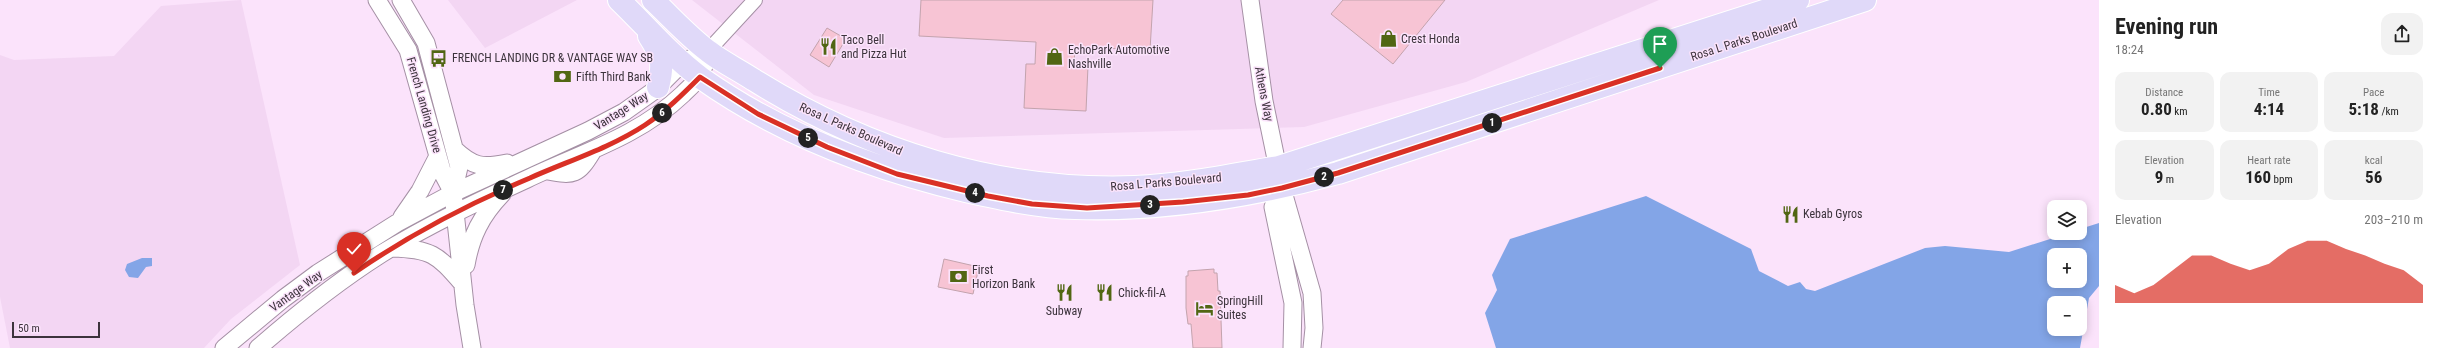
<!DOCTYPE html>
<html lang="en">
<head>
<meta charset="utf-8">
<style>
  :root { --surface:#fff; --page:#f2f2f2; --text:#222; --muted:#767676; --accent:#d93025 }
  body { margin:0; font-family:"Roboto Condensed",sans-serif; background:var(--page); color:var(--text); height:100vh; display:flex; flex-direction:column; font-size:15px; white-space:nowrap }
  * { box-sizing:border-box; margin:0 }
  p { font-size:13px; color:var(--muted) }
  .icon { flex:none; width:22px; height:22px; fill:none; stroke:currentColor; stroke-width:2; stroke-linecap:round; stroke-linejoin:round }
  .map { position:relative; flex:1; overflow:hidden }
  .details { display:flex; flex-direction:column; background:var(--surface); width:340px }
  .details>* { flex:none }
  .controls { position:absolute; left:2047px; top:200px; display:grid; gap:8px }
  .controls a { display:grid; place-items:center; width:40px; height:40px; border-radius:8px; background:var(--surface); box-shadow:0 2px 10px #0003; font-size:20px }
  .scale { position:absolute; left:12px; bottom:10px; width:88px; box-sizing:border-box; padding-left:4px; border:2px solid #3c333c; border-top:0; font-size:11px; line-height:14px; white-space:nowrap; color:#3c333c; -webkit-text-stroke:3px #fbe3fb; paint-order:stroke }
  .pin { position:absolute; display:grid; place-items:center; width:34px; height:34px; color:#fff; margin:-41px -17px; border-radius:50% 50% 50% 0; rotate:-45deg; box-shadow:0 0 4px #0007 }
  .pin .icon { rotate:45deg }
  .km { position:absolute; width:20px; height:20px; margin:-10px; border-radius:50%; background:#222; color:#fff; font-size:11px; line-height:20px; text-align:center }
  .round { display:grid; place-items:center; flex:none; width:42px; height:42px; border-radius:12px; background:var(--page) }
  .headline { display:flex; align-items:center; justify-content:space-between; height:68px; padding:0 16px }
  h1 { font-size:22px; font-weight:700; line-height:30px }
  .stats { display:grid; grid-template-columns:repeat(3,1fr); gap:6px; height:68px; padding:4px 16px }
  .stats div { display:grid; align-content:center; border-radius:10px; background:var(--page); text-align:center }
  .stats b { font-size:17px; font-weight:700 }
  .stats small { font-size:11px; font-weight:400 }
  .stats p { font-size:11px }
  .chart { height:112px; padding:8px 16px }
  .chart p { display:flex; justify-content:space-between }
  .chart svg { width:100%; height:72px; margin-top:4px; fill:var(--accent); opacity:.7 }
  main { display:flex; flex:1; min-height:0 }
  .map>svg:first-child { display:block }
  .built { fill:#f3d6f3 }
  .water { fill:#83a5e7; fill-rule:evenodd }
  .building { fill:#f7c4d4; stroke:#c3a3ad }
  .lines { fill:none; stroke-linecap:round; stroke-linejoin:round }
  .minor-casing { stroke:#a590a5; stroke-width:16 }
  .tertiary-casing { stroke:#a590a5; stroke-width:19 }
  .primary-casing { stroke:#fff; stroke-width:24 }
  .minor { stroke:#fff; stroke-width:14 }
  .tertiary { stroke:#fff; stroke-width:17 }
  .primary { stroke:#e0d9f9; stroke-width:22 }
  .route-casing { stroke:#fff; stroke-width:8 }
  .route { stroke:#d93025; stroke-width:5 }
  .labels { text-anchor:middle; stroke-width:3; stroke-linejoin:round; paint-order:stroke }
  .poi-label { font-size:12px; fill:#3c333c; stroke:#fbe3fb; text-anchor:start }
  .street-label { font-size:12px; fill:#3c333c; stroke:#fbe3fb }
</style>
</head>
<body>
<main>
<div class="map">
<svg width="2099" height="348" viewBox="0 0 2099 348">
  <rect width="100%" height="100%" fill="#fbe3fb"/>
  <path class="built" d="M 241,0 L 300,265 L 231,319 L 204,348 L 10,348 L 0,297 L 0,55 L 14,60 L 114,56 L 161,6 Z
    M 448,0 L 577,0 L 485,48 Z
    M 692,0 L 1659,0 L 1466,82 L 1304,127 L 944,138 L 814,95 Z"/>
  <path class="water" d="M 1646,196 L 1751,249 L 1759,271 L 1788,286 L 1800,282 L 1806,289 L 1815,291 L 1925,248 L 1945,246 L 2009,252 L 2069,233 L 2080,233 L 2080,229 L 2099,223 L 2099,286 L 2089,298 L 2080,348 L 1496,348 L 1485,313 L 1497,290 L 1492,275 L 1510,239 ZM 2054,255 L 2080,255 L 2080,281 L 2054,281 ZM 2054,303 L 2080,303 L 2080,329 L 2054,329 Z
    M 142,258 L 152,258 L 152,266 L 146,267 L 138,278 L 129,277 L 125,270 L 127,264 Z"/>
  <path class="building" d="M 921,0 L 1153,0 L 1150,50 L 1075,47 L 1074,65 L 1088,66 L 1086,111 L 1024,108 L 1026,64 L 1035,64 L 1036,42 L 919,36 Z
    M 1343,0 L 1445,0 L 1393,64 L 1331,14 Z
    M 827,28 L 846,39 L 829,67 L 810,55 Z
    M 944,259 L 979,267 L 973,294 L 938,287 Z
    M 1214,269 L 1214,273 L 1217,273 L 1218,291 L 1220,291 L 1222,348 L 1193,348 L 1191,324 L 1188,324 L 1186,308 L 1186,276 L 1188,276 L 1188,271 Z"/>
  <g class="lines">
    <defs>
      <path id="minor" d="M 708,51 L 755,0"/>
      <path id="tertiary" d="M 377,0 L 408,50 L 443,174 L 453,193
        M 401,0 L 426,43 L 459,167 L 453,193 L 465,305 L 472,348
        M 1250,0 L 1264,101 L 1282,188 L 1312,293 L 1314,328 L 1312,348
        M 454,149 C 473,167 482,168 507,163
        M 548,171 C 574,176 578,175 592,152
        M 1282,188 L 1273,207 L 1293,303 L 1292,348
        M 402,217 L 420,191 L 438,156
        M 392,248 C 431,249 437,254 462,283
        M 466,265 C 471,236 481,216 502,194
        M 224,348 L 283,299 L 318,273 L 397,223 L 453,193 L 588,131 L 624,112 L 655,90 L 683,62 L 708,51
        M 258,348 C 297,314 337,282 381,254 C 428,225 477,202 527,179 C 581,153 638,137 683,94 C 692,85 700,79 704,66"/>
      <path id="primary" d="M 619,0 C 646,26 671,56 701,78 C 780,134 873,169 966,191 C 1002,199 1038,207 1075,208 C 1164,211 1253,196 1338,173 L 1865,0
        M 653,0 C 671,17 688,36 708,51 C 722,62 739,70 754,80 C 868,151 999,192 1135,187 C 1184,185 1231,175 1279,167 L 1798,0
        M 649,36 C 662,56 664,64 658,87"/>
    </defs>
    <use href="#minor" class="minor-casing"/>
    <use href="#tertiary" class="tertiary-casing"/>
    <use href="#primary" class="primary-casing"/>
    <use href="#minor" class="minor"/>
    <use href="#tertiary" class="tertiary"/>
    <use href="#primary" class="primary"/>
  </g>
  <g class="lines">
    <defs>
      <path id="route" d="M 354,273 C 409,235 468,204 530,178 C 568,161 610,148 645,125 C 666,111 683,94 700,77 L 758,114 L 827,147 L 897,174 L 988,196 L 1032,204 L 1087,208 L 1183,202 L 1248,195 L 1282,188 L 1338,173 L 1660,68"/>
    </defs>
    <use href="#route" class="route-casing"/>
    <use href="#route" class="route"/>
  </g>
  <defs>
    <symbol id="shop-bare" viewBox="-9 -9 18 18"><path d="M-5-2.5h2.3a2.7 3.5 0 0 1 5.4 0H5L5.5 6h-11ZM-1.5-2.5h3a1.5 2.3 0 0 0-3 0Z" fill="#516613" stroke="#fbe3fb" stroke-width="2.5" paint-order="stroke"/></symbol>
    <symbol id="restaurant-bare" viewBox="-9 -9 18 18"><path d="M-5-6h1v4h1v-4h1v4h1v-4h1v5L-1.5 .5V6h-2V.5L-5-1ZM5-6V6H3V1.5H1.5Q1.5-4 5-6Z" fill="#516613" stroke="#fbe3fb" stroke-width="2.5" paint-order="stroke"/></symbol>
    <symbol id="bus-bare" viewBox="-9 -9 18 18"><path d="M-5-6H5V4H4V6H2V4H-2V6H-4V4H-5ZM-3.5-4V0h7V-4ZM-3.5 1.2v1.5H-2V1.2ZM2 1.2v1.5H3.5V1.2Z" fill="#516613" stroke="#fbe3fb" stroke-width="2.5" paint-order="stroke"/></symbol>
    <symbol id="bank-bare" viewBox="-9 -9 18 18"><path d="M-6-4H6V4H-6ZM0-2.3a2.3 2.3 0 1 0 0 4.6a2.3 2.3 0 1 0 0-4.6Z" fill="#516613" stroke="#fbe3fb" stroke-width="2.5" paint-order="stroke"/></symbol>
    <symbol id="hotel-bare" viewBox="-9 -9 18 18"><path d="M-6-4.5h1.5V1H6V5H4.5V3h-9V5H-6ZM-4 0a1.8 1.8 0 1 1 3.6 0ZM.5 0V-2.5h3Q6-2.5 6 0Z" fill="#516613" stroke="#fbe3fb" stroke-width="2.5" paint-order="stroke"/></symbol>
  </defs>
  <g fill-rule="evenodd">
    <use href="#shop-bare" x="1376" y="26" width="25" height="25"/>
    <use href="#restaurant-bare" x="816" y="34" width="25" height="25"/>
    <use href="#shop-bare" x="1042" y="44" width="25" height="25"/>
    <use href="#bus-bare" x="426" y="46" width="25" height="25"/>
    <use href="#bank-bare" x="550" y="64" width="25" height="25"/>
    <use href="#restaurant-bare" x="1778" y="202" width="25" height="25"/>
    <use href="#bank-bare" x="946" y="264" width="25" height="25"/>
    <use href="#restaurant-bare" x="1052" y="280" width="25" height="25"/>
    <use href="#restaurant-bare" x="1092" y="280" width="25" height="25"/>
    <use href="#hotel-bare" x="1192" y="296" width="25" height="25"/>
  </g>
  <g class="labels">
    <g class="poi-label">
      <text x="1401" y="43">Crest Honda</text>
      <text x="841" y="44">Taco Bell<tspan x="841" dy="14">and Pizza Hut</tspan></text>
      <text x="1068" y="54">EchoPark Automotive<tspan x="1068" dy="14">Nashville</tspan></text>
      <text x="452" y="62">FRENCH LANDING DR &amp; VANTAGE WAY SB</text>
      <text x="576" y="81">Fifth Third Bank</text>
      <text x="1803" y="218">Kebab Gyros</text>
      <text x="972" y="274">First<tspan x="972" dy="14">Horizon Bank</tspan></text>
      <text x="1118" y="297">Chick-fil-A</text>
      <text x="1217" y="305">SpringHill<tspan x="1217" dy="14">Suites</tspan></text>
      <text x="1064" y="315" text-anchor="middle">Subway</text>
    </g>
    <g class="street-label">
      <text transform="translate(1744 40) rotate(-18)" y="4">Rosa L Parks Boulevard</text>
      <text transform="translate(1264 94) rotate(79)" y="4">Athens Way</text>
      <text transform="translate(424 105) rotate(74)" y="4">French Landing Drive</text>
      <text transform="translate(621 111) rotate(-32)" y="4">Vantage Way</text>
      <text transform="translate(851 129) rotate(24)" y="4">Rosa L Parks Boulevard</text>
      <text transform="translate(1166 182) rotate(-5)" y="4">Rosa L Parks Boulevard</text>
      <text transform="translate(296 291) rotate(-36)" y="4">Vantage Way</text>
    </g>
  </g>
</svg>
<div class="controls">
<a><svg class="icon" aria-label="layers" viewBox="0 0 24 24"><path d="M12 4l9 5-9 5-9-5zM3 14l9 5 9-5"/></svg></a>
<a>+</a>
<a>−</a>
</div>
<div class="scale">50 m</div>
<div class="pin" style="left:1660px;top:68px;background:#1e9e55"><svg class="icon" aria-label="arrive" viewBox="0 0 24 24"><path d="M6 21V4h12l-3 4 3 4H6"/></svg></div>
<div class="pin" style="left:354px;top:273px;background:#d93025"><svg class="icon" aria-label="check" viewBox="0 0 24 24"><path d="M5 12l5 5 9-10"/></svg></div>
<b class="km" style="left:1492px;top:123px">1</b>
<b class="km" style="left:1324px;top:177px">2</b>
<b class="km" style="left:1150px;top:205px">3</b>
<b class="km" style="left:975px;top:193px">4</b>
<b class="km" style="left:808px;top:138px">5</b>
<b class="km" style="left:662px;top:113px">6</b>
<b class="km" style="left:503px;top:190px">7</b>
</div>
<section class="details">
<div class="headline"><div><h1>Evening run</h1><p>18:24</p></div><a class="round"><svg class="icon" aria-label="share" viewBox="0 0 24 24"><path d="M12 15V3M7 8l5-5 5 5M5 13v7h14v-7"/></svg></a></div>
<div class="stats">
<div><p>Distance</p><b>0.80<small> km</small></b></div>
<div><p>Time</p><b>4:14</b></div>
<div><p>Pace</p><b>5:18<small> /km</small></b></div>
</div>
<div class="stats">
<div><p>Elevation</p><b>9<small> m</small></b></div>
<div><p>Heart rate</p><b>160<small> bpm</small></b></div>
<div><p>kcal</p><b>56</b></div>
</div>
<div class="chart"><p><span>Elevation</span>203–210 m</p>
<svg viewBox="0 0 160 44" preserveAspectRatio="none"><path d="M0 44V33L10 38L20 33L30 24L40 15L50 15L60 20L70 24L80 20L90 11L100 6L110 6L120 11L130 15L140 20L150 24L160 33V44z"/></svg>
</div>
</section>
</main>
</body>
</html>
